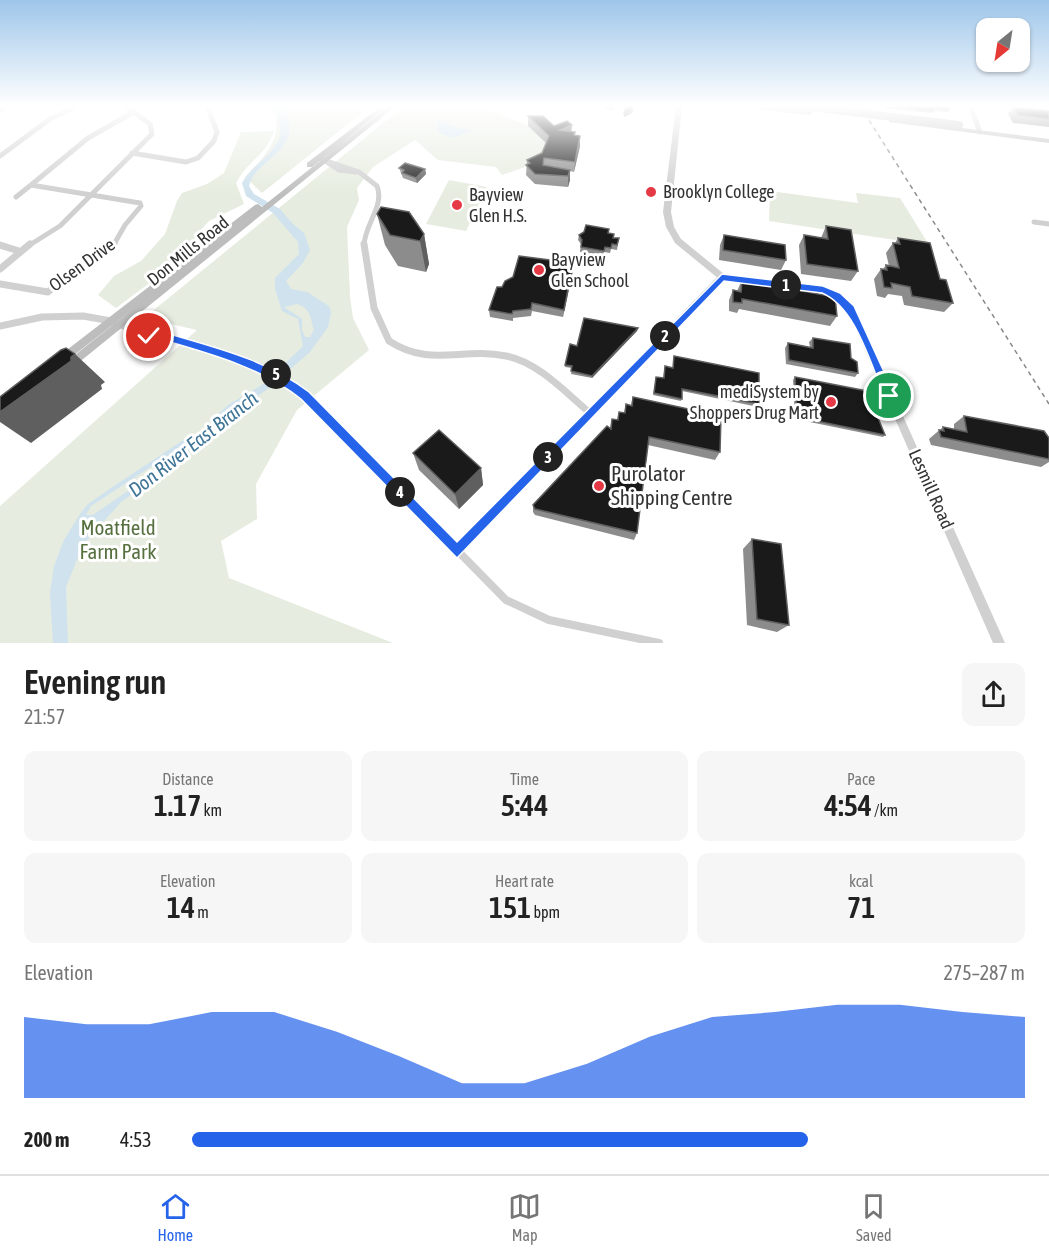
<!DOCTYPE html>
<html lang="en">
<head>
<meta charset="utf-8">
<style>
  :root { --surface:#fff; --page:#f6f6f6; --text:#222; --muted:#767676; --line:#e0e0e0; --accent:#2563eb }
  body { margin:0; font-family:"Asap Condensed",sans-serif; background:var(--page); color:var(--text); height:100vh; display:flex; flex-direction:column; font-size:22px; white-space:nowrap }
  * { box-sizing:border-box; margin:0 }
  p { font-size:20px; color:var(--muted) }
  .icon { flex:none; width:33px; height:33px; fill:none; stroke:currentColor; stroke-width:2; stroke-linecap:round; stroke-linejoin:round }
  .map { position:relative; height:643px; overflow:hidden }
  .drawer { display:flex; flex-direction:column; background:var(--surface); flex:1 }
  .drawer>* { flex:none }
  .needle { width:39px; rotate:210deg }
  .fabs { position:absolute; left:976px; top:18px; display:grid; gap:12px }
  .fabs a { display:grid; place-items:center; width:54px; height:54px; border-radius:12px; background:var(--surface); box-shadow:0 2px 4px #0004; font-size:30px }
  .pin { position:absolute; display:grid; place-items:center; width:51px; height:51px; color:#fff; margin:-26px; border:3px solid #fff; border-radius:50%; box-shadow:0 2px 6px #0007 }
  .km { position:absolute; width:30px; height:30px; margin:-15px; border-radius:50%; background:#222; color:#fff; font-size:16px; line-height:30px; text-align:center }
  .round { display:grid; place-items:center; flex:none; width:63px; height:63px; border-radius:12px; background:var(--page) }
  .head { display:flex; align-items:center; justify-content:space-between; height:102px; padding:0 24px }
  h1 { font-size:33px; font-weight:600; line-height:45px }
  .stats { display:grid; grid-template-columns:repeat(3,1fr); gap:9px; height:102px; padding:6px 24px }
  .stats div { display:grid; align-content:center; border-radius:12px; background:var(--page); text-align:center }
  .stats b { font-size:30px; font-weight:600 }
  .stats small { font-size:16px; font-weight:400 }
  .stats p { font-size:16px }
  .chart { height:168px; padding:12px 24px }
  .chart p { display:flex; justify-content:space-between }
  .chart svg { width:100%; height:108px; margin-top:6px; fill:var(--accent); opacity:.7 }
  ul { padding:0 24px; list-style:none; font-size:20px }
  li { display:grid; grid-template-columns:96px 72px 1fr; align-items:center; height:45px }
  li i { height:15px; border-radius:8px; background:var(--accent) }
  .tab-bar { display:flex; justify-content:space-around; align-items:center; height:84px; border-top:2px solid var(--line); background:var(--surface); font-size:16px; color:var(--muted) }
  .tab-bar a { display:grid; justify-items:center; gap:3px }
  .tab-bar .active { color:var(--accent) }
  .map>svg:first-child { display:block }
  .green { fill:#e6ecdf }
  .water { fill:#cfe2ee; fill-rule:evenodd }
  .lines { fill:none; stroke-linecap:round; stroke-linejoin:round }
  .minor-far2 { stroke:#d0d0d0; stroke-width:5 }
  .minor-far1 { stroke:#d0d0d0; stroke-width:7 }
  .minor { stroke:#d0d0d0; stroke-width:8 }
  .tertiary { fill:#d0d0d0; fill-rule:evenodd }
  .secondary { fill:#bdbdbd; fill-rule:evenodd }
  .rail { stroke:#888; stroke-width:1.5; stroke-dasharray:4.5 4; stroke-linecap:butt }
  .secondary-bridge { stroke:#bdbdbd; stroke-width:8 }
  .wall { fill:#8c8c8c }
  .shaded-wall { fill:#5f5f5f }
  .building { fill:#1a1a1a; stroke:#5f5f5f; stroke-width:1.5 }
  .route { fill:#2563eb; stroke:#fff; stroke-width:1.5 }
  .poi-dot { fill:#e63946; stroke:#fff; stroke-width:2 }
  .labels { text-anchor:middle; stroke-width:6; stroke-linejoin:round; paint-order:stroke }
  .poi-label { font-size:18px; fill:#333; stroke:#fff; text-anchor:start }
  .street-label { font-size:18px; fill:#333; stroke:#fff }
  .water-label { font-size:20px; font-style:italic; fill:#3f7597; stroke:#fff }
  .near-poi-label { font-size:21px; fill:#333; stroke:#fff; text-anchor:start }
  .near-park-label { font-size:21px; fill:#56703f; stroke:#fff }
</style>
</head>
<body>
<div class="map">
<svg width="1049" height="643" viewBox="0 0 1049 643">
  <rect width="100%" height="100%" fill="#fff"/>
  <path class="green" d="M 272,106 L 370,106 L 262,193 L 245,177 C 265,156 286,136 272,106 Z
    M 404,106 L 492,106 L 494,111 L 526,125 L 549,144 L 539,162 L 502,175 L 496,167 L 438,160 L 415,140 L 373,167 L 357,188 L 359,200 L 347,227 L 350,297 L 353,318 L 369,350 L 297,410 L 256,484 L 257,519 L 221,541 L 229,578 L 393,643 L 0,643 L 0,506 L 197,330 L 144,318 Z
    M 274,131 C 266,156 248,160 236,183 L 244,204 L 209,221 L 195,236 L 195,249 L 116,308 L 98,295 L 114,276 L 141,261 L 165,234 L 177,201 L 182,193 L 207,184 L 224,173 L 241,132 Z
    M 449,180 L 487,187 L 466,231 L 426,224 Z
    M 770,191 L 858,203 L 856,193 L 900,198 L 929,245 L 769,221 Z"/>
  <path class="water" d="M 271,106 L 282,106 C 309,150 255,158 249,186 L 254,194 L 280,209 L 293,224 L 304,233 L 310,250 L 303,263 L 286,281 L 291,289 L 307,292 L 329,306 L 331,313 L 328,327 L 310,352 L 269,388 L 222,422 L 176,463 L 121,502 L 83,545 L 66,587 L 68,643 L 53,643 L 50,593 L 54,566 L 64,540 L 80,514 L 88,504 L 111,488 L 182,441 L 197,434 L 228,405 L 265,383 L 303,346 L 298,319 L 282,311 L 275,289 L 275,278 L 299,254 L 298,242 L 273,213 L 246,196 L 242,183 C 252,162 290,149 278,119 C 277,115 273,111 271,106 ZM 297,304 C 312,309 310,319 314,330 L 310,337 L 305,337 L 302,330 L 302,319 L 284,307 ZM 178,449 L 180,451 L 151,475 L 93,515 L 86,515 L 91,506 Z
    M 440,120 L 455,127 L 473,130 L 453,138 L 439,133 L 437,126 Z"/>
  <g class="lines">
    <path class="minor-far2" d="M 838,106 L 846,107
      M 970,106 L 980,132
      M 0,111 L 7,106
      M 132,153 L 186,162 L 198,158 L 214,141 L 217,132 L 207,106
      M 0,156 L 50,119 L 77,106
      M 321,159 L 359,172 L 377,186 C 385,206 364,225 364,246
      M 325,161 L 339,170 L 356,172
      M 16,197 L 31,185
      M 1034,222 L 1049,224
      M 28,246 L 60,226 L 152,134 L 150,124 L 125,106
      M 113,246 L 125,225 L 141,206 L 140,203 L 31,185 L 88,138 L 134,112"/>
    <path class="minor-far1" d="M 364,244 L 374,308 L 389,341 C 431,368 462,347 506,356 C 538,362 566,393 590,413
      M 0,245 L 19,251
      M 0,269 L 30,244
      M 0,284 L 48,292 L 71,271 L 112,248 L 114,244
      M 122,325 L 135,323 L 154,329 L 156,334
      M 0,326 L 42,317 L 83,316 L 111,321 L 146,335 L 168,337 L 259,366 L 282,377 L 305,395 L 331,421
      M 582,421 L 722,277"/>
    <path class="minor" d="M 329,420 L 506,600 L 549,620 L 659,643
      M 457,551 L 584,420"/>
    <path class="tertiary" d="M 676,106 L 682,106 L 671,212 L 674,227 L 681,239 L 724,274 L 823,287 L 839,294 L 854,307 L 1005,643 L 993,643 L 848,311 L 833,298 L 822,293 L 719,279 L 675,243 L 666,227 L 663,212 Z"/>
    <path class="secondary" d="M 389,106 L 396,106 L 72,368 L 69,369 L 66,368 L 64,365 L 66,362 L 137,306 L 65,362 L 62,363 L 59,362 L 57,359 L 59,356 L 255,205 L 258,204 L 262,207 Z
      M 380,107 L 385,108 L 313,167 L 307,167 L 307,163 Z
      M 891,119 L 1049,139 L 1049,143 L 889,122 L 889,120 Z"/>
    <path class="rail" d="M 860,106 L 1049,404"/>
    <path class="secondary-bridge" d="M 763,106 L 808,111
      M 803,106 L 959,125"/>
  </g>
  <path class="wall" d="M 605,106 L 615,106 L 614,110 L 605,109 Z
    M 884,106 L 951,106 L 950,108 L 948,108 L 949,110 L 947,112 L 934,111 L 932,113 L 885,108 Z
    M 1013,107 L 1049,111 L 1049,127 L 1013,123 L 1008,114 Z
    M 528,116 L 571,132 L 575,135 L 580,136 L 580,146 L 574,172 L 570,171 L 570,180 L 568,187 L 535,184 L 526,175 L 527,160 L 542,153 L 546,143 L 528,126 Z
    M 399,168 L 425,169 L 426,174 L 417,183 L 403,178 Z
    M 377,214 L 424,234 L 429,264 L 426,272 L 398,266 L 385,245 Z
    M 826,226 L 858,271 L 851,281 L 801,274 L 799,245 L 804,235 L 821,238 Z
    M 584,232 L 608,233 L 613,238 L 619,238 L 617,250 L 611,249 L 610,253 L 604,252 L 604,256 L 580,252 L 581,244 L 578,240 L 579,235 Z
    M 724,235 L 786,260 L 781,270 L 719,260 L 720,245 Z
    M 898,238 L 940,279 L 953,303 L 944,312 L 904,305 L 902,296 L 888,294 L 885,298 L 877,296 L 874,279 L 881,269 L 883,269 L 886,265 L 889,266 L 886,253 L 893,243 L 895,243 Z
    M 573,263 L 563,317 L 532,311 L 531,316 L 513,318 L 513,321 L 490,317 L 489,310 L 502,287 Z
    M 742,280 L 837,316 L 830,326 L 739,309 L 737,313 L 729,311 L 729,300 L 733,290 L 737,291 Z
    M 638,328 L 637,331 L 592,378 L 571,374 L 572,368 L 565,367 L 570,344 L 577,346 Z
    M 813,338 L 851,358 L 858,373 L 855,377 L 786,364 L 785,348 L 788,343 L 810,347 L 809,342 Z
    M 674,356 L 759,404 L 758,407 L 682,391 L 681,401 L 653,395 L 656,377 L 663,378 L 665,366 L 673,368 Z
    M 795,377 L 885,435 L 883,437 L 795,419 L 793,380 Z
    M 633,397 L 720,452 L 715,460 L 648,445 L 637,533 L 634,540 L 535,515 L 533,512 L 533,505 L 610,428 L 612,419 L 617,420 L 619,412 L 624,413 L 626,404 L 631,405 Z
    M 964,416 L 1049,438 L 1049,462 L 1041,467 L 931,445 L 929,439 L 943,427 L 954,429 L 954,424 Z
    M 413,453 L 481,468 L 483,485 L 459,509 L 419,470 Z
    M 752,539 L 789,625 L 777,632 L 747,625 L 743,549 Z"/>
  <path class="shaded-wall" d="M 632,112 L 631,114 L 624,117 L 624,114 Z
    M 572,125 L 571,135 L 560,130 Z
    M 580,136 L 580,146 L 574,172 L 575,162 Z
    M 425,169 L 426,174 L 417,183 L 416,178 Z
    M 570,170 L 570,180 L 568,187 L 568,176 Z
    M 424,234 L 429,264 L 426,272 L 420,241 Z
    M 573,263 L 573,271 L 563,317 L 564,310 Z
    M 638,328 L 637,331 L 592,378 L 592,376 Z
    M 75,354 L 105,382 L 101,385 L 102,389 L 31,443 L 0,422 L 0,412 Z
    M 481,468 L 483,485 L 459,509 L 455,494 Z"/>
  <path class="building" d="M 626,106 L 633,106 L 632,112 L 624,114 Z
    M 888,106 L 948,106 L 949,110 L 933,108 L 934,111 Z
    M 1013,107 L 1049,111 L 1049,119 L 1018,115 Z
    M 528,116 L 543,116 L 554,126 L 567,121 L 572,125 L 560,130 L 575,132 L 574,135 L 580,136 L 575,162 L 544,158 L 543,165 L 570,170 L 568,176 L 535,174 L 526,165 L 530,163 L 527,160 L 542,153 L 549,136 Z
    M 405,163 L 425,169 L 416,178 L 402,173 L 404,170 L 399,168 Z
    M 381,207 L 409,212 L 424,234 L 420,241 L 390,235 L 377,214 Z
    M 586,225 L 609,229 L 608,233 L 614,234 L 613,238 L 619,238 L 617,245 L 612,244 L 611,248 L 605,247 L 604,251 L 581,247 L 582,240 L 579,235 L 584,232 Z
    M 826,226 L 851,230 L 858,271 L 807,264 L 804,235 L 828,239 Z
    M 724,235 L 785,245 L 786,260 L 723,250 Z
    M 898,238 L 930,243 L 940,279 L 946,280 L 953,303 L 912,296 L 910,287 L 891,283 L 892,288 L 884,287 L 881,269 L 887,270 L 886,265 L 899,268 L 893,243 L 900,244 Z
    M 519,256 L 573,263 L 564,310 L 532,303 L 531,309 L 513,311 L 512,314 L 489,310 L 497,287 L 502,287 L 505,281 L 513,277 Z
    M 742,280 L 835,297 L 837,316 L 742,299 L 742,303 L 733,302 L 733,290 L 741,292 Z
    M 584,318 L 638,328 L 592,376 L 571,371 L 572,366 L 565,365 L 570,344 L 577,346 Z
    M 813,338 L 850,344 L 851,358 L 857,362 L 858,373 L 789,360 L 788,343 L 813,348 Z
    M 66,348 L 75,354 L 71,357 L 71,361 L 0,412 L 0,397 L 61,350 Z
    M 674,356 L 759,373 L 759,404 L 682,389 L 682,399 L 654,393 L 656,377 L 664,378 L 665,366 L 673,368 Z
    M 795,377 L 867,391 L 885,435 L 797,417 Z
    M 633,397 L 721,416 L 720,452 L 649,437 L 637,533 L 535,509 L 533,505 L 607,426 L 611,429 L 612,419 L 618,420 L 619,412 L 625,413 L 626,404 L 632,406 Z
    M 964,416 L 1044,431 L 1049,438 L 1049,459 L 941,437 L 939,430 L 944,431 L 943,427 L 967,432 Z
    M 439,430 L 481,468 L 455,494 L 413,453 Z
    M 752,539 L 781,544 L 789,625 L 757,619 Z"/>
  <linearGradient id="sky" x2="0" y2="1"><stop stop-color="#9ec6ea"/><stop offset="0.54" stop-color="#fff"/><stop offset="1" stop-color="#fff" stop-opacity="0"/></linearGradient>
  <rect width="1049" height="196" fill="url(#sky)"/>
  <path class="route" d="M 722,274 L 823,286 L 840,293 L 854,306 L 895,396 L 893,399 L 886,399 C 870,365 857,308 822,293 L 724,281 L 457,558 L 301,399 C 259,366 207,353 156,338 L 149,340 L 144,336 L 156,330 C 209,346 265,358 309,392 L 457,542 Z"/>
  <g class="poi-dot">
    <circle cx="651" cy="192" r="6"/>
    <circle cx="457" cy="205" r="6"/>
    <circle cx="539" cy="270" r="6"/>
    <circle cx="831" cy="402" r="6"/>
    <circle cx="599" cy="486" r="6"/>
  </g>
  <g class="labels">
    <g class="poi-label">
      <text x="663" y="198">Brooklyn College</text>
      <text x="469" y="201">Bayview<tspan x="469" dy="21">Glen H.S.</tspan></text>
      <text x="551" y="266">Bayview<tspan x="551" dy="21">Glen School</tspan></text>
      <text x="819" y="398" text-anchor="end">mediSystem by<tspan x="819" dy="21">Shoppers Drug Mart</tspan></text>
    </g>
    <g class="street-label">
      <text transform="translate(188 251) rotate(-39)" y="6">Don Mills Road</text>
      <text transform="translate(82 265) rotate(-36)" y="6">Olsen Drive</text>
      <text transform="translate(931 489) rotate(66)" y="6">Lesmill Road</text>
    </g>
    <g class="water-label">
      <text transform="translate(193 444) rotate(-38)" y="7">Don River East Branch</text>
    </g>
    <g class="near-poi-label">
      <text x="611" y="481">Purolator<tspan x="611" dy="24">Shipping Centre</tspan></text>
    </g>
    <g class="near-park-label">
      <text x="118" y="535">Moatfield<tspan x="118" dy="24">Farm Park</tspan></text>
    </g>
  </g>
</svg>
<div class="fabs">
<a><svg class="needle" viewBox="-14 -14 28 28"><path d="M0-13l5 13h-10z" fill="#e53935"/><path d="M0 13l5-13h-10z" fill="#767676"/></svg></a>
</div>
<div class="pin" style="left:889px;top:396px;background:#1e9e55"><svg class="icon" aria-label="arrive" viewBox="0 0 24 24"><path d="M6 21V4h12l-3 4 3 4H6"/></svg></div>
<div class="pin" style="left:149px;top:336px;background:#d93025"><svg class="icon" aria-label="check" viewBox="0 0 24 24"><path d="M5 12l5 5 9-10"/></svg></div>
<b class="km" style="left:786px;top:285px">1</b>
<b class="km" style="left:665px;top:336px">2</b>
<b class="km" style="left:548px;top:457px">3</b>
<b class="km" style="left:400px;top:492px">4</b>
<b class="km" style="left:276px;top:374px">5</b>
</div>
<section class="drawer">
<div class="head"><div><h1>Evening run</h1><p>21:57</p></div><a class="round"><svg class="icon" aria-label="share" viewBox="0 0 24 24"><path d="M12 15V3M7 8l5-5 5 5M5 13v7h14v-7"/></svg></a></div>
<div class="stats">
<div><p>Distance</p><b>1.17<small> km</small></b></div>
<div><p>Time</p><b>5:44</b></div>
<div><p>Pace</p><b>4:54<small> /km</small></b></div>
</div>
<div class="stats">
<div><p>Elevation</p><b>14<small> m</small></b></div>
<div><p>Heart rate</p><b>151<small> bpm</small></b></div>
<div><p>kcal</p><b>71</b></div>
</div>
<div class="chart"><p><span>Elevation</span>275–287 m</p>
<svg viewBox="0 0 160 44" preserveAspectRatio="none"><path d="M0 44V11L10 14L20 14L30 9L40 9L50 17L60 27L70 38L80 38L90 30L100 19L110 11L120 9L130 6L140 6L150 9L160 11V44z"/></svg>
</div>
<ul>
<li><b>200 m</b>4:53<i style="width:74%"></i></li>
</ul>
</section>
<nav class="tab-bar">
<a class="active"><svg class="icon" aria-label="home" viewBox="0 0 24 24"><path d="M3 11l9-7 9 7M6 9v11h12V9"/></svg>Home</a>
<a><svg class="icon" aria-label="map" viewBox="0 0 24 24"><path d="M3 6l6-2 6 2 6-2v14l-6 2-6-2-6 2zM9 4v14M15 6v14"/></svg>Map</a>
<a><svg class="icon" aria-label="saved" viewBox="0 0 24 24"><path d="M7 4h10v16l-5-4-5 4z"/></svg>Saved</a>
</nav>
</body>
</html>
